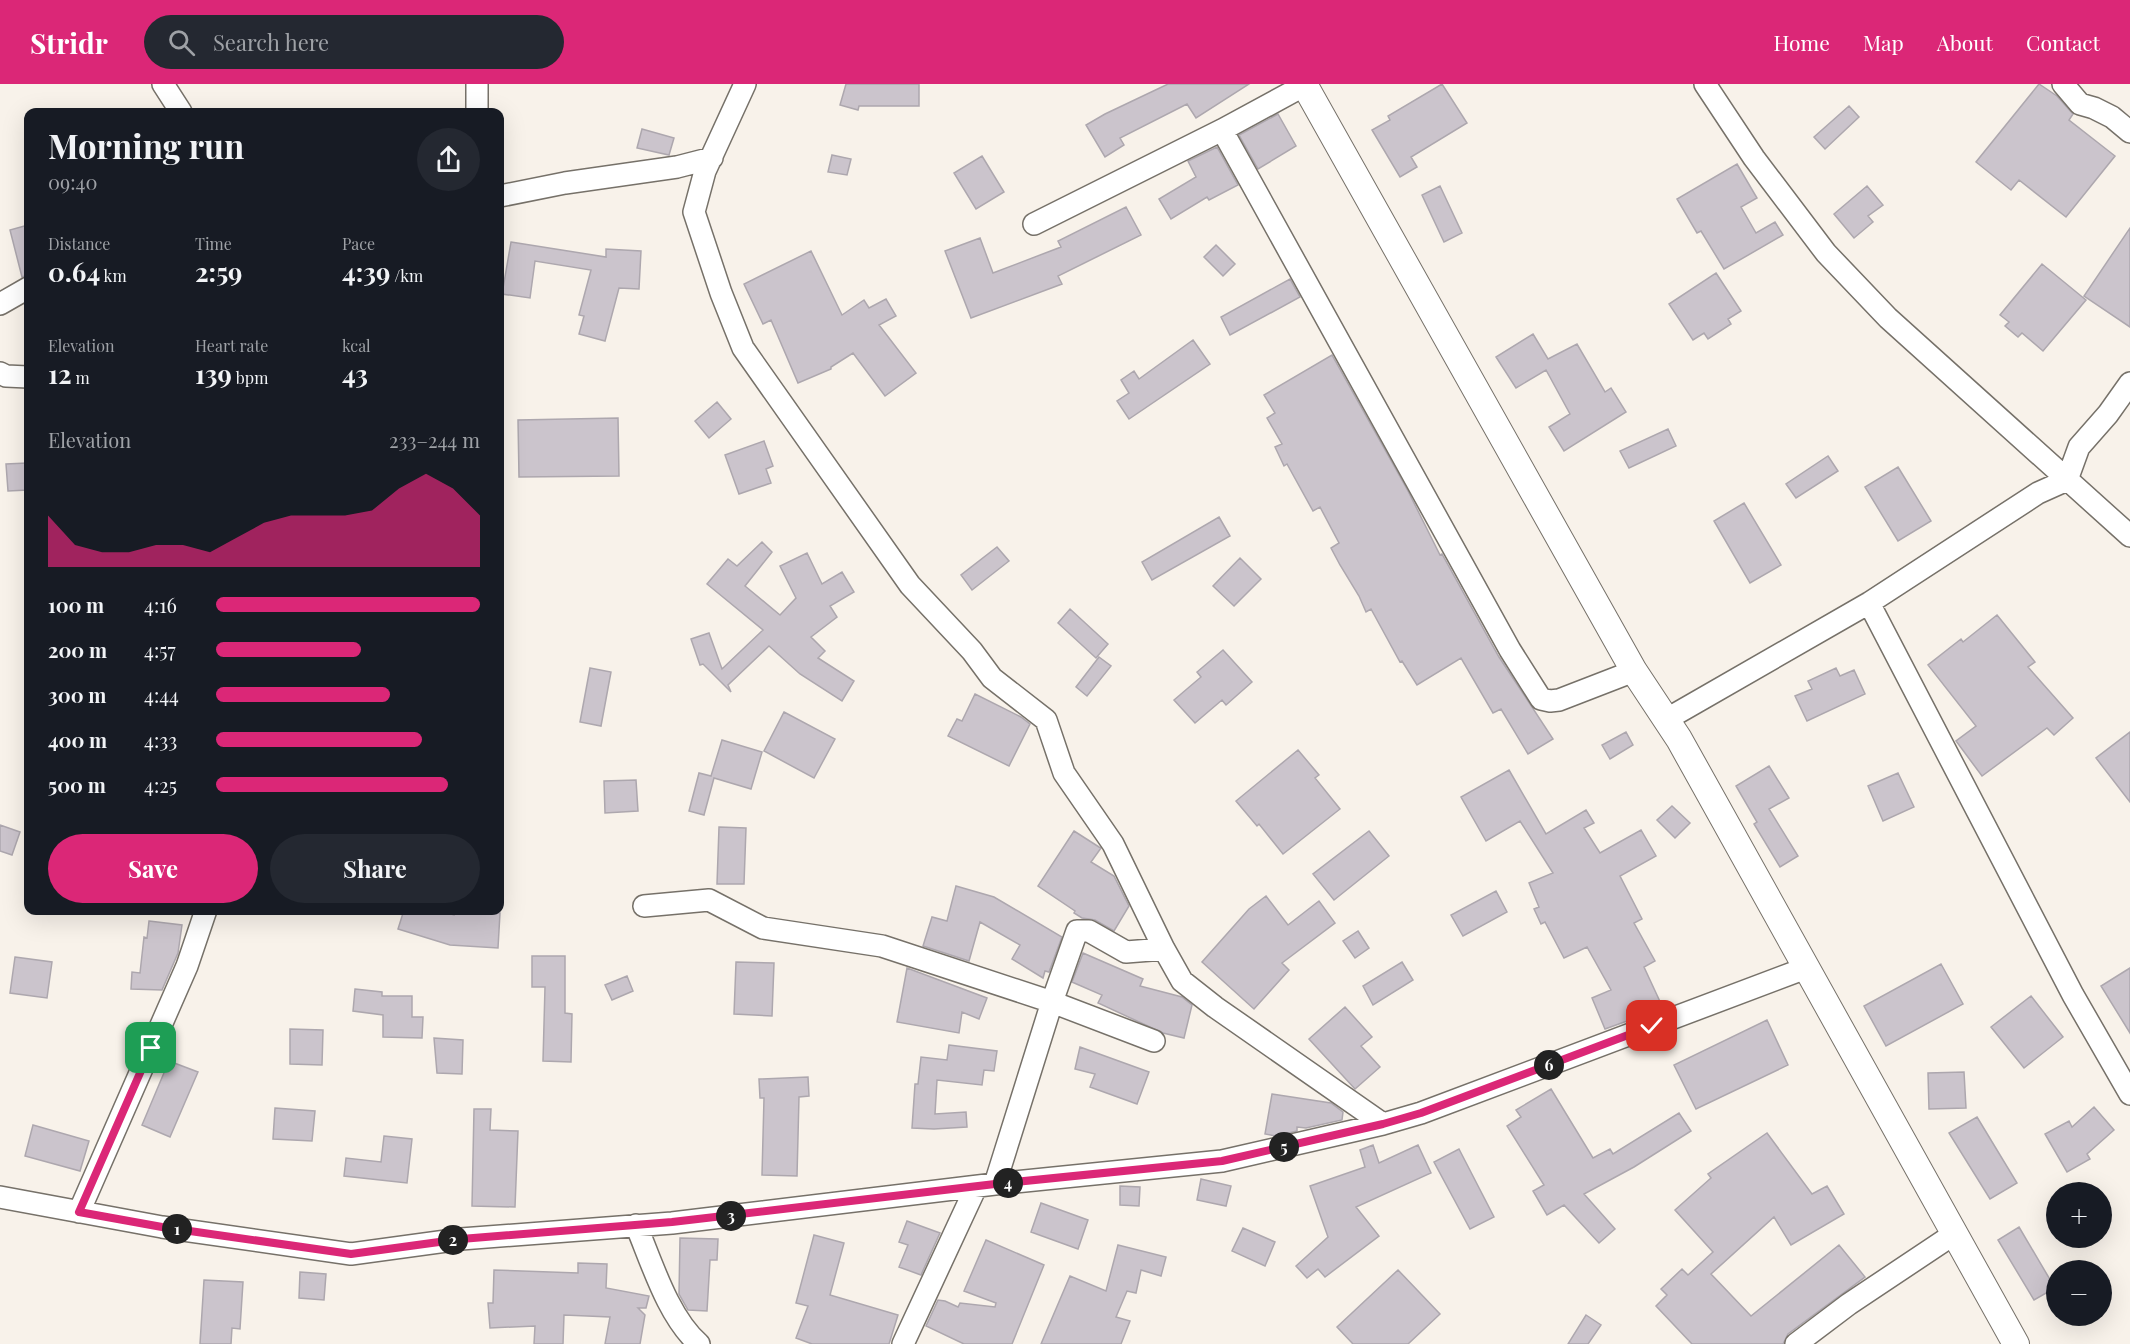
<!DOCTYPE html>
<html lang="en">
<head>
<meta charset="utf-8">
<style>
  :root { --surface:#171b24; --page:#242831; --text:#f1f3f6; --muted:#9ea1a6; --accent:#db2777 }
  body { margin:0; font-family:"Playfair Display",serif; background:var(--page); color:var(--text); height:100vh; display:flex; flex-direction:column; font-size:22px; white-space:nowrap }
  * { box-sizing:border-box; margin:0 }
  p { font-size:20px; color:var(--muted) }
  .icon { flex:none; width:33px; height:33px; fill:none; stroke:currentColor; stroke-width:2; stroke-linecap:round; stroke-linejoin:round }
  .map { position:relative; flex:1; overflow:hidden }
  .sheet { position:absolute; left:24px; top:24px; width:480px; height:807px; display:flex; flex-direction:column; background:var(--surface); border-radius:12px; box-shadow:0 6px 24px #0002 }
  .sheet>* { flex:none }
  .tools { position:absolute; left:2046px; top:1098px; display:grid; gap:12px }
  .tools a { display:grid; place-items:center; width:66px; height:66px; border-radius:50%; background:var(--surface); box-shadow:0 6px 24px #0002; font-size:30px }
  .pin { position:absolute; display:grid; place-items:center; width:51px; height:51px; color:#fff; margin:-26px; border-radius:12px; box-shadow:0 3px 9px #0006 }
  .km { position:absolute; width:30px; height:30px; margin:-15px; border-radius:50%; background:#222; color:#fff; font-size:16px; line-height:30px; text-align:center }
  .round { display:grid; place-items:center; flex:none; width:63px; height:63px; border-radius:32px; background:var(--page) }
  .overview { display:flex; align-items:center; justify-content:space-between; height:102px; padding:0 24px }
  h1 { font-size:33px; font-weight:700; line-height:45px }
  .metrics { display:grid; grid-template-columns:repeat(3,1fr); gap:9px; height:102px; padding:6px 24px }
  .metrics div { display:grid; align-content:center }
  .metrics b { font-size:26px; font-weight:700 }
  .metrics small { font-size:16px; font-weight:400 }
  .metrics p { font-size:16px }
  .chart { height:168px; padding:12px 24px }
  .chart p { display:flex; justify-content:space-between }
  .chart svg { width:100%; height:108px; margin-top:6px; fill:var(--accent); opacity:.7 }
  .cta { display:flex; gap:12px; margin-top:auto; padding:12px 24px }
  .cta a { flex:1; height:69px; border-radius:36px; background:var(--accent); color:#fff; font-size:24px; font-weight:700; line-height:69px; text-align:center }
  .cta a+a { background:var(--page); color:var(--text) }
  ul { padding:0 24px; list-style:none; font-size:20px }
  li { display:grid; grid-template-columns:96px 72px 1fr; align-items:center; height:45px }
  li i { height:15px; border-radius:8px; background:var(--accent) }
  header { display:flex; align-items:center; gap:36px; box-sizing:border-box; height:84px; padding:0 30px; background:var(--accent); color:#fff }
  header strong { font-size:28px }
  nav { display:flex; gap:33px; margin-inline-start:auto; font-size:21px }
  .search { width:420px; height:54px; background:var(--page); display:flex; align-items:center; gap:15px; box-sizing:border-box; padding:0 21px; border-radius:33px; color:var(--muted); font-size:22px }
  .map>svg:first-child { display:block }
  .building { fill:#cbc4cc; stroke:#ada7ae; stroke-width:1.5 }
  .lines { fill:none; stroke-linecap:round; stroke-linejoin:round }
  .minor-casing { stroke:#767169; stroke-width:24 }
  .tertiary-casing { stroke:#767169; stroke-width:28 }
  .minor { stroke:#fff; stroke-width:21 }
  .tertiary { stroke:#fff; stroke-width:26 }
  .route-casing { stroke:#fff; stroke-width:12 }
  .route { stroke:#db2777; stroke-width:8 }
</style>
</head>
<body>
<header>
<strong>Stridr</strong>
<div class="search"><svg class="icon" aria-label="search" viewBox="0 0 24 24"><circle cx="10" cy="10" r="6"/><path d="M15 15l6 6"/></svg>Search here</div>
<nav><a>Home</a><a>Map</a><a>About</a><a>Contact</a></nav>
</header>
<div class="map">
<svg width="2130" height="1260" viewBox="0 0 2130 1260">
  <rect width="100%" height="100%" fill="#f8f2ea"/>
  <path class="building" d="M 846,0 L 919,0 L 919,22 L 859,22 L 858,26 L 840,21 Z
    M 1168,0 L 1249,0 L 1196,34 L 1187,20 L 1120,54 L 1124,61 L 1105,73 L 1086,41 L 1105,30 Z
    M 1442,0 L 1467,39 L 1411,73 L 1417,83 L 1400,93 L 1372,46 L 1390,36 L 1388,32 Z
    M 2039,0 L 2057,12 L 2073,30 L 2069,36 L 2115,72 L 2066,133 L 2019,96 L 2011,106 L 1976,78 Z
    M 1849,22 L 1859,33 L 1825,65 L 1814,53 Z
    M 1278,30 L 1296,62 L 1258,85 L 1239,51 Z
    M 642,45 L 674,54 L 669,71 L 637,64 Z
    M 1217,63 L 1238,101 L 1209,116 L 1207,113 L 1171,135 L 1159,115 L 1196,93 L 1188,77 Z
    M 832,71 L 851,75 L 847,91 L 828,88 Z
    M 982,72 L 1004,108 L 976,125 L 954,89 Z
    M 1737,80 L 1757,114 L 1741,123 L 1756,149 L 1775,138 L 1783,151 L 1724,185 L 1701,147 L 1697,149 L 1677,115 Z
    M 1440,102 L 1462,149 L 1444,158 L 1422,111 Z
    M 1867,102 L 1883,121 L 1868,132 L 1873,138 L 1854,154 L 1834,130 Z
    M 1126,123 L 1141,151 L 1058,192 L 1062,200 L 971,234 L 945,167 L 980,154 L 993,189 L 1061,163 L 1058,157 Z
    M 28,141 L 28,191 L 22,193 L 10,146 Z
    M 2130,144 L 2130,243 L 2084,212 Z
    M 511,158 L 606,173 L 606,165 L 641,167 L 639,205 L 619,204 L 605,257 L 579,250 L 584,232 L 579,231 L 591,186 L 535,177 L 530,214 L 502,210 Z
    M 1216,161 L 1235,180 L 1223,192 L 1204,173 Z
    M 811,167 L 842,231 L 864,216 L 869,224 L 886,215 L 896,232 L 879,241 L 916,289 L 885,312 L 853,269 L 831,283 L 831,285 L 798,299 L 771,236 L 763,240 L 744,200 Z
    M 2042,180 L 2086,216 L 2043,267 L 2022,249 L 2018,253 L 2005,242 L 2009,238 L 2000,231 Z
    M 1716,189 L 1741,227 L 1728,235 L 1731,240 L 1708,255 L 1704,249 L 1693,256 L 1669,220 Z
    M 1290,195 L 1300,213 L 1230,251 L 1221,233 Z
    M 1533,250 L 1548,275 L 1577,260 L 1605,308 L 1611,304 L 1626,328 L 1564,367 L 1549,343 L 1570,330 L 1546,286 L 1516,304 L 1496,273 Z
    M 1193,256 L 1210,280 L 1129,335 L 1117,317 L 1129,309 L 1121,296 L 1134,287 L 1139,295 Z
    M 1332,271 L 1408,407 L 1440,471 L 1442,470 L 1499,573 L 1553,655 L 1528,670 L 1501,625 L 1493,629 L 1461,574 L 1417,601 L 1402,577 L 1400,578 L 1371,525 L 1366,528 L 1359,512 L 1340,481 L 1331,464 L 1339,459 L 1320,423 L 1313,427 L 1287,380 L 1284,382 L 1275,363 L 1282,360 L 1267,334 L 1275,329 L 1264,311 Z
    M 717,318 L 731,335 L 709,354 L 695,337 Z
    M 618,334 L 619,392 L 519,393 L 518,336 Z
    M 1668,345 L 1676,362 L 1629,384 L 1620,367 Z
    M 764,357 L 773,382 L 766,385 L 771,399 L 739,410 L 725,371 Z
    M 1828,372 L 1838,387 L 1796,414 L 1786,400 Z
    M 27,379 L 28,406 L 8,407 L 6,380 Z
    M 1898,383 L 1931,437 L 1898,457 L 1865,403 Z
    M 1744,419 L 1781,481 L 1750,499 L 1714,437 Z
    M 1219,433 L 1230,452 L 1152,496 L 1142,478 Z
    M 762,458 L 772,468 L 745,502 L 780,531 L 796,514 L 780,482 L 807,469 L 822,500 L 842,488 L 854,508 L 830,522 L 837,533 L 811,553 L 825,567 L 818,574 L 854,597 L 842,617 L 800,590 L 769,562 L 728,601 L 731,608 L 703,580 L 700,581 L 691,555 L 709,549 L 722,585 L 763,546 L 707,500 L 728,475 L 737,482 Z
    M 997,463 L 1009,477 L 972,506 L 961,491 Z
    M 1240,474 L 1261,495 L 1234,522 L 1213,502 Z
    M 1070,525 L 1108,560 L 1096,574 L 1058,539 Z
    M 1997,531 L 2035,578 L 2028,583 L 2073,634 L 2054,651 L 2047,644 L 1982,692 L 1956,657 L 1976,642 L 1928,581 L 1961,555 L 1963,558 Z
    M 1223,566 L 1252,598 L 1226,621 L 1222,616 L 1195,639 L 1174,616 L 1201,593 L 1197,588 Z
    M 1099,573 L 1111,582 L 1087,612 L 1076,603 Z
    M 590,584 L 611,588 L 601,642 L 580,638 Z
    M 1836,584 L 1840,592 L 1854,586 L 1865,610 L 1807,637 L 1795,612 L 1812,605 L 1808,597 Z
    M 975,610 L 1021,633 L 1030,640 L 1009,682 L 948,652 L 957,635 L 962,637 Z
    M 784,628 L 835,655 L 814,694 L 764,667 Z
    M 1626,648 L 1633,661 L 1610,675 L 1602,661 Z
    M 2130,648 L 2130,718 L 2096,674 Z
    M 722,656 L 762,668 L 751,705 L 714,694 L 704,731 L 689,727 L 699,689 L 711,692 Z
    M 1298,666 L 1319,691 L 1315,694 L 1340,725 L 1283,770 L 1259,740 L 1257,742 L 1236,717 Z
    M 1769,682 L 1789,714 L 1769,725 L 1798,772 L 1780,783 L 1754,740 L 1757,738 L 1736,702 Z
    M 1509,686 L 1546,750 L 1586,726 L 1594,739 L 1584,744 L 1600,769 L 1641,746 L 1656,772 L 1620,792 L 1642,835 L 1634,839 L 1655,877 L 1644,883 L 1663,924 L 1605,945 L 1592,914 L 1611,906 L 1587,863 L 1564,874 L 1545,838 L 1541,840 L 1534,825 L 1539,823 L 1529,799 L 1553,789 L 1520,737 L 1486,757 L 1461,713 Z
    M 1898,689 L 1914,723 L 1883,737 L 1868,702 Z
    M 636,696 L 638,727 L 605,729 L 604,697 Z
    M 1672,722 L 1690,739 L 1675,754 L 1657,736 Z
    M 0,741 L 20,748 L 12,771 L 0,767 Z
    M 719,743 L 746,744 L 744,800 L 717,800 Z
    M 1074,747 L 1099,763 L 1101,764 L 1091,778 L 1114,792 L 1129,822 L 1114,847 L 1095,836 L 1082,834 L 1074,829 L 1075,827 L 1038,802 Z
    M 1369,747 L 1389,772 L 1334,816 L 1313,790 Z
    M 956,802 L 994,813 L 1062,853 L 1049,888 L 1045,887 L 1043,894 L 1012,875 L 1020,861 L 980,838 L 969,877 L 923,862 L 932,833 L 947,837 Z
    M 1496,807 L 1507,828 L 1463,852 L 1451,831 Z
    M 1266,812 L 1288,841 L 1319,817 L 1335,839 L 1282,879 L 1289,886 L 1254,925 L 1202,878 L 1249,825 Z
    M 404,826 L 438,826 L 454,831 L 454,826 L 500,829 L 498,864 L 450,861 L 398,845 Z
    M 149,837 L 182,841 L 178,869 L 162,906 L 131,905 L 132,888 L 140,889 L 144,853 L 147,854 Z
    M 1358,847 L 1369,864 L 1355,874 L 1343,857 Z
    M 1083,869 L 1143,895 L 1140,902 L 1182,913 L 1192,921 L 1184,954 L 1163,949 L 1098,919 L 1102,911 L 1072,898 Z
    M 532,872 L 565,872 L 565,929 L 572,930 L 571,978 L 543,977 L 545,903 L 532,903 Z
    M 15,873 L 52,878 L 47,914 L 10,909 Z
    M 736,878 L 774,879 L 772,932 L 734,930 Z
    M 1402,878 L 1413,896 L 1373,921 L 1363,902 Z
    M 1941,880 L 1963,920 L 1886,962 L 1864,922 Z
    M 907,884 L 987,914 L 979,935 L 962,928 L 959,949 L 897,938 Z
    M 2130,884 L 2130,949 L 2101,902 Z
    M 627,892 L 633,907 L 612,916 L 605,901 Z
    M 355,905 L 382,908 L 382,912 L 412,912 L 412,933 L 423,933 L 422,954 L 383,953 L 383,931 L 353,927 Z
    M 2031,912 L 2063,953 L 2024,984 L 1991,943 Z
    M 1345,923 L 1372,953 L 1361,962 L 1380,983 L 1355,1005 L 1309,955 Z
    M 1767,936 L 1788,981 L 1696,1025 L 1674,981 Z
    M 290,945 L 323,946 L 322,981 L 290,980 Z
    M 434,954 L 463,956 L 462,990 L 437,989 Z
    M 949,961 L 997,967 L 994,987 L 984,986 L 982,1001 L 937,996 L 935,1030 L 966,1028 L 967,1043 L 934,1045 L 912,1044 L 915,1000 L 918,1000 L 921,973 L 947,976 Z
    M 1080,963 L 1149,988 L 1137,1020 L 1090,1003 L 1095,990 L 1075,985 Z
    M 169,977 L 198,988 L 170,1053 L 142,1041 Z
    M 1964,988 L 1966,1024 L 1929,1025 L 1928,989 Z
    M 808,993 L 809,1012 L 799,1013 L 797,1092 L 762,1091 L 764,1014 L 760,1014 L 759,995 Z
    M 1551,1005 L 1593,1074 L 1610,1065 L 1613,1070 L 1679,1029 L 1691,1047 L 1634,1083 L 1584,1110 L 1615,1145 L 1599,1159 L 1564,1121 L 1547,1131 L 1533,1107 L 1544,1101 L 1507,1042 L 1521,1033 L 1516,1026 Z
    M 1272,1010 L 1331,1019 L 1343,1028 L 1342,1036 L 1306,1044 L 1297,1043 L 1297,1047 L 1276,1052 L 1265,1050 Z
    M 2094,1023 L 2114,1046 L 2087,1070 L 2090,1075 L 2067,1088 L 2045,1050 L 2069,1037 L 2072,1043 Z
    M 275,1024 L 315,1027 L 312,1057 L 273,1055 Z
    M 474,1025 L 491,1025 L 490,1046 L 518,1047 L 515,1123 L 472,1122 Z
    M 1977,1033 L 2017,1099 L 1990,1115 L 1949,1049 Z
    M 33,1041 L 89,1057 L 80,1087 L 25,1072 Z
    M 1767,1049 L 1812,1110 L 1827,1102 L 1844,1130 L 1791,1161 L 1774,1133 L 1711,1190 L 1751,1232 L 1839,1161 L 1865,1193 L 1788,1250 L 1783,1260 L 1692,1260 L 1656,1222 L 1667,1211 L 1661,1205 L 1682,1185 L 1688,1191 L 1713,1168 L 1675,1126 L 1711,1094 L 1708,1090 Z
    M 384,1052 L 412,1055 L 407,1099 L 344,1092 L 346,1074 L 381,1078 Z
    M 1373,1061 L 1379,1079 L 1418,1061 L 1431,1089 L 1356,1123 L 1379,1152 L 1325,1193 L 1318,1185 L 1307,1194 L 1296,1182 L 1328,1153 L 1310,1102 L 1365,1083 L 1360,1066 Z
    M 1459,1065 L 1494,1133 L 1470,1145 L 1434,1078 Z
    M 1201,1095 L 1231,1102 L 1226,1122 L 1197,1116 Z
    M 1120,1102 L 1140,1103 L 1139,1122 L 1120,1121 Z
    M 1041,1119 L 1088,1136 L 1078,1165 L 1031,1148 Z
    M 907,1137 L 940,1149 L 921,1191 L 899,1183 L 908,1161 L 899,1158 Z
    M 2019,1143 L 2055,1204 L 2034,1216 L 1998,1156 Z
    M 1243,1144 L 1275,1158 L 1265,1182 L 1232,1167 Z
    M 814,1151 L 844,1159 L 830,1211 L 898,1231 L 889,1260 L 812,1260 L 796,1254 L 808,1222 L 796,1219 Z
    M 680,1154 L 718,1155 L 717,1176 L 710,1176 L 707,1227 L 688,1226 L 679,1210 Z
    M 986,1156 L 1044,1181 L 1012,1260 L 964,1260 L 926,1242 L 938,1216 L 945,1217 L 958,1223 L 960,1219 L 995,1223 L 996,1219 L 964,1207 Z
    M 1118,1161 L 1166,1173 L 1161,1192 L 1141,1186 L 1136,1209 L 1127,1207 L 1116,1233 L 1130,1237 L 1121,1260 L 1041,1260 L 1070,1192 L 1106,1207 Z
    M 578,1179 L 607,1180 L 606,1204 L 649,1212 L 646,1224 L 638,1224 L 645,1231 L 640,1260 L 605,1260 L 610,1233 L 564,1231 L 563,1260 L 534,1260 L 535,1242 L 490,1244 L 488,1219 L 493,1219 L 494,1186 L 578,1189 Z
    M 1398,1186 L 1440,1230 L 1408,1260 L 1353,1260 L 1337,1243 Z
    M 300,1188 L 326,1190 L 324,1216 L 299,1214 Z
    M 204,1196 L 243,1198 L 240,1245 L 232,1244 L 231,1260 L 200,1260 Z
    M 1586,1231 L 1601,1241 L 1588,1260 L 1568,1260 Z"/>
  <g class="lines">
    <defs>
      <path id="minor" d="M 163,0 L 181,28
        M 477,0 L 477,28
        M 745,0 L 705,87 L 694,128 L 721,209 L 743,264 L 910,501 L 972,567 L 992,594 L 1046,636 L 1064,689 L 1113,760 L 1164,865 L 1182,897 L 1215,923 L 1383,1040
        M 1705,0 L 1754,74 L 1826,169 L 1888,234 L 2130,452
        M 2063,0 L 2080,20 L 2094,24 L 2112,33 L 2130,48
        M 1222,46 L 1510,566 L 1541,615 L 1550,617 L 1559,616 L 1634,587
        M 500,112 L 565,99 L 677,83 L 712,74
        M 1034,140 L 1222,46 L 1305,1
        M 0,220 L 28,204
        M 0,289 L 6,292 L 28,293
        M 1869,519 L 2073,911 L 2130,1010
        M 1667,635 L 1869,519 L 2038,409 L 2067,396 L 2079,363 L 2108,330 L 2130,299
        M 644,822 L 709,816 L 763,844 L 882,862 L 1052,918 L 995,1100
        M 1154,957 L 1052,918 L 1077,847 L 1089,847 L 1126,868 L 1164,865
        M 0,1113 L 162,1143 L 351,1170 L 461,1155 L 672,1139 L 995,1100 L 1222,1077 L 1383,1040 L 1421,1029 L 1806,884
        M 79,1128 L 187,882 L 206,826
        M 636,1141 C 652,1179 668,1233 699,1260
        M 903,1260 L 976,1103
        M 1796,1260 L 1849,1220 L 1954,1150"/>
      <path id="tertiary" d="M 1304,0 L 1634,587 L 1679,655 L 2016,1260"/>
    </defs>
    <use href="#minor" class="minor-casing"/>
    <use href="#tertiary" class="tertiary-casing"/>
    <use href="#minor" class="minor"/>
    <use href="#tertiary" class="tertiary"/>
  </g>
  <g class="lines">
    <defs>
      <path id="route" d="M 151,964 L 79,1128 L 162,1143 L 351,1170 L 461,1155 L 672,1138 L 995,1100 L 1222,1077 L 1383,1040 L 1421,1029 L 1652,942"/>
    </defs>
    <use href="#route" class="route-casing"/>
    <use href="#route" class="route"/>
  </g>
</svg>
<div class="tools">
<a>+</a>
<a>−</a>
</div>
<div class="pin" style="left:151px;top:964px;background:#1e9e55"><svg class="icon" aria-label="arrive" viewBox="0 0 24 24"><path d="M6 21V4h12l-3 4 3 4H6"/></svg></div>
<div class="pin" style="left:1652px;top:942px;background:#d93025"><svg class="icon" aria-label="check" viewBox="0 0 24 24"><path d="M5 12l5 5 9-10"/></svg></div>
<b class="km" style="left:177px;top:1145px">1</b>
<b class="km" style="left:453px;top:1156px">2</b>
<b class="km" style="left:731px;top:1132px">3</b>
<b class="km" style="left:1008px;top:1099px">4</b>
<b class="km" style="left:1284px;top:1063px">5</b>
<b class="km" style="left:1549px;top:981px">6</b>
<section class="sheet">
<div class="overview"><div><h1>Morning run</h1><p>09:40</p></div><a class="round"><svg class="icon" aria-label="share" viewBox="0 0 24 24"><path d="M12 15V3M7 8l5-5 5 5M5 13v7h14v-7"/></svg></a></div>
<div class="metrics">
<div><p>Distance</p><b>0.64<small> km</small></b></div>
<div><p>Time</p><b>2:59</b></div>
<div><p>Pace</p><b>4:39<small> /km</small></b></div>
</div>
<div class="metrics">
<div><p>Elevation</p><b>12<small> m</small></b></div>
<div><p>Heart rate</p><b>139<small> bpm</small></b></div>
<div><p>kcal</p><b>43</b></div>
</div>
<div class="chart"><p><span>Elevation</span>233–244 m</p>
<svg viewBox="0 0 160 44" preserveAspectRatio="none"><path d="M0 44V23L10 35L20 38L30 38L40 35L50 35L60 38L70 32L80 26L90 23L100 23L110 23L120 21L130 12L140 6L150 12L160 23V44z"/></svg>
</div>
<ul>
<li><b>100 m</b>4:16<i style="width:100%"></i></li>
<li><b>200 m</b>4:57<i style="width:55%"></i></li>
<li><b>300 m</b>4:44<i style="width:66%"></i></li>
<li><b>400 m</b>4:33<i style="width:78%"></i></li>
<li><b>500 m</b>4:25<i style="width:88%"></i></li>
</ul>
<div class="cta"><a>Save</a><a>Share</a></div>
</section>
</div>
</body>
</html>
